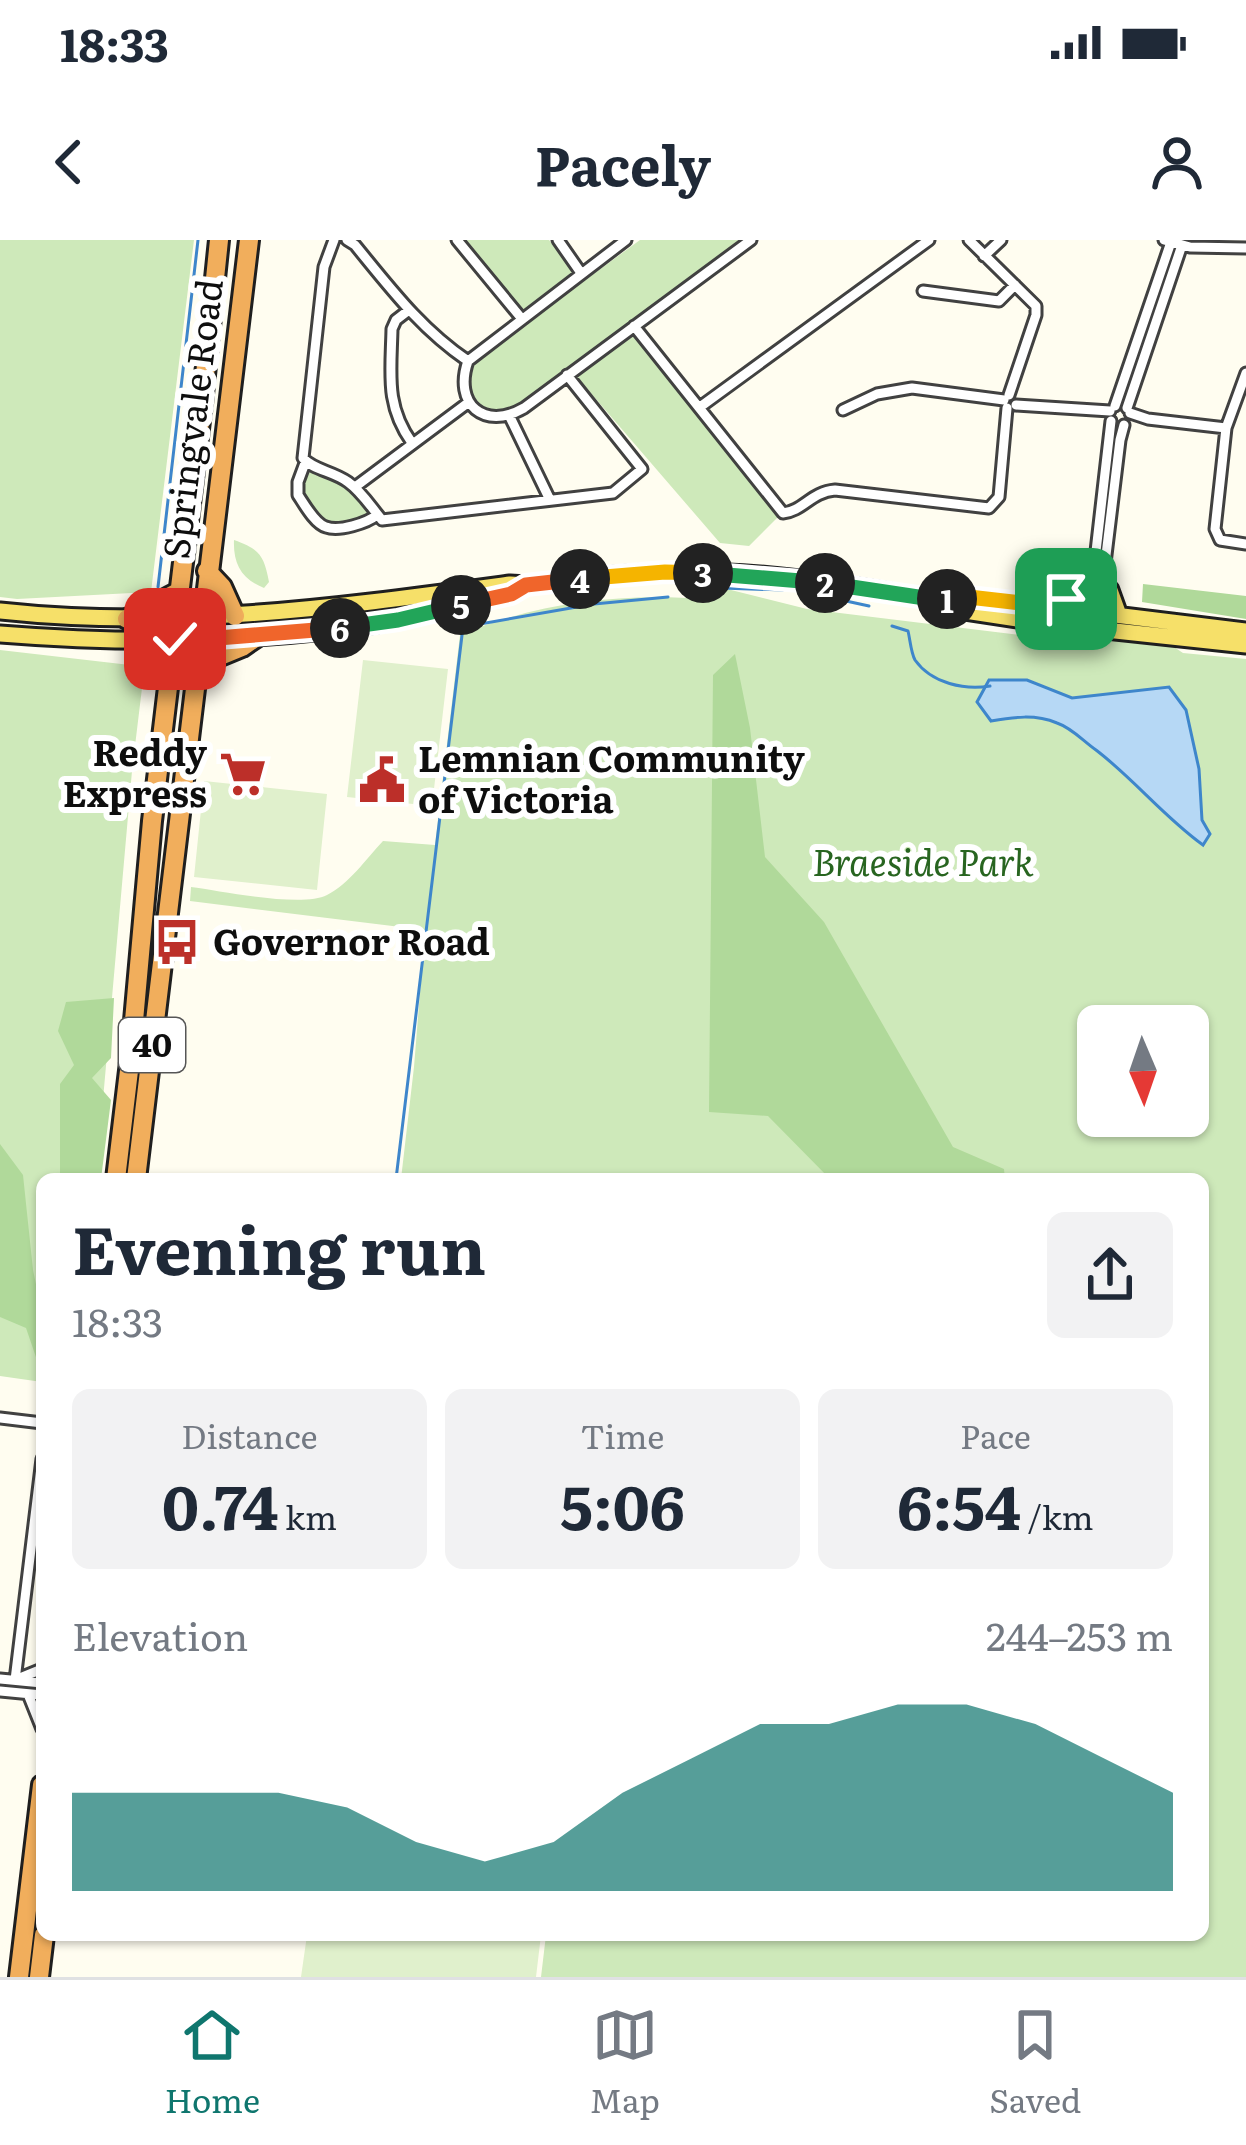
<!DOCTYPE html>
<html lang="en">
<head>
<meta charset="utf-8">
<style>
  :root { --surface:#fff; --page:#f2f2f3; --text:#1f2937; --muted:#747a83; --line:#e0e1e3; --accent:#0f766e }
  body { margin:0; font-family:Literata,serif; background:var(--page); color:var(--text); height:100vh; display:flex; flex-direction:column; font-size:45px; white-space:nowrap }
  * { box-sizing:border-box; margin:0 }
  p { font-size:39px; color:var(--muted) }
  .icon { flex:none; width:66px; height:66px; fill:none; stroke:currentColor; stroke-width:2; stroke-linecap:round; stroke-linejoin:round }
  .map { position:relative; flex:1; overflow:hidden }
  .sheet { position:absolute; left:36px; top:933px; width:1173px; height:768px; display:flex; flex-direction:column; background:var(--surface); border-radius:18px; box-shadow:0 3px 9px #0004 }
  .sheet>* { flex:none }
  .needle { width:78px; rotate:178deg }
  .fabs { position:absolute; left:1077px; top:765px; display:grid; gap:24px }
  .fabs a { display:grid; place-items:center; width:132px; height:132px; border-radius:18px; background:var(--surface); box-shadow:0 3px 9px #0004; font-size:60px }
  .pin { position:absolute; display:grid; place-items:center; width:102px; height:102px; color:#fff; margin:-51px; border-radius:24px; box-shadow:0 6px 18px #0006 }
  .km { position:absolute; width:60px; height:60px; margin:-30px; border-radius:50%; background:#222; color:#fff; font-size:33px; line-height:60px; text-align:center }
  .round { display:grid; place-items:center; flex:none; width:126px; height:126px; border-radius:18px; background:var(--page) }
  .overview { display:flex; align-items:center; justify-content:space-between; height:204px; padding:0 36px }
  h1 { font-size:66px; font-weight:700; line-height:90px }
  .figures { display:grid; grid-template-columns:repeat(3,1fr); gap:18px; height:204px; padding:12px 36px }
  .figures div { display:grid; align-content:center; border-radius:18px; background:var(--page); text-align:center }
  .figures b { font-size:60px; font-weight:700 }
  .figures small { font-size:33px; font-weight:400 }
  .figures p { font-size:33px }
  .chart { height:336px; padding:24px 36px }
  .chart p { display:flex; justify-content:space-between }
  .chart svg { width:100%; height:216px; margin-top:12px; fill:var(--accent); opacity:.7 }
  .status { display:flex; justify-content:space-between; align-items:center; height:84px; padding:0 60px; background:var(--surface); direction:ltr }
  .status svg { height:33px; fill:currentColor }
  header { display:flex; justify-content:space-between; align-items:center; height:156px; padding:0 36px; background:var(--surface); font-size:54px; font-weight:700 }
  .menu { display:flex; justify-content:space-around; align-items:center; height:168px; border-top:3px solid var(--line); background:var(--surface); font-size:33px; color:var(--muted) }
  .menu a { display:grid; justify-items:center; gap:6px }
  .menu .active { color:var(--accent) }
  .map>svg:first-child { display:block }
  .green { fill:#cee9ba; fill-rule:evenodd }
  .forest { fill:#b0d99a }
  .pitch { fill:#e0f0cc }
  .water { fill:#b6d8f5; stroke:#3e86cb; stroke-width:3 }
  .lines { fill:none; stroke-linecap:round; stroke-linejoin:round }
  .stream { stroke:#3e86cb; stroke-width:3 }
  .street-casing { stroke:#414141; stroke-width:15 }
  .primary-casing { stroke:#1f1f1f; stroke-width:21 }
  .highway-casing { stroke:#1f1f1f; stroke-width:24 }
  .street { stroke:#fff; stroke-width:9 }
  .primary { stroke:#f6e069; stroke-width:15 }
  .highway { stroke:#f1ae5c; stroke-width:18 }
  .split-1-casing { stroke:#fff; stroke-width:24 }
  .split-2-casing { stroke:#fff; stroke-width:24 }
  .split-3-casing { stroke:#fff; stroke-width:24 }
  .split-4-casing { stroke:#fff; stroke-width:24 }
  .split-5-casing { stroke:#fff; stroke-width:24 }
  .split-6-casing { stroke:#fff; stroke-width:24 }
  .split-7-casing { stroke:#fff; stroke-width:24 }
  .split-8-casing { stroke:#fff; stroke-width:24 }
  .split-1 { stroke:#f5b400; stroke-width:15 }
  .split-2 { stroke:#22a559; stroke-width:15 }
  .split-3 { stroke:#22a559; stroke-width:15 }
  .split-4 { stroke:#f5b400; stroke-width:15 }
  .split-5 { stroke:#f0652b; stroke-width:15 }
  .split-6 { stroke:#22a559; stroke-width:15 }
  .split-7 { stroke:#f0652b; stroke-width:15 }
  .split-8 { stroke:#f5b400; stroke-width:15 }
  .labels { text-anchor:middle; stroke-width:12; stroke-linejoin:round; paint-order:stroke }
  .shield { fill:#fff; stroke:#565656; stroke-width:3 }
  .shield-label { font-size:33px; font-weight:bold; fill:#0e0e0e }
  .street-label { font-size:36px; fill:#0e0e0e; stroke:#fff }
  .poi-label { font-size:36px; font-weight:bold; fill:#0e0e0e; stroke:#fff; text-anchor:start }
  .park-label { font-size:36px; font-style:italic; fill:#286520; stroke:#fff }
</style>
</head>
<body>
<div class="status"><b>18:33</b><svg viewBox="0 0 49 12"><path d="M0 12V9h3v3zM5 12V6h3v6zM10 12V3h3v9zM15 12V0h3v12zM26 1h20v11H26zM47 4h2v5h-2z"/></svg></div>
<header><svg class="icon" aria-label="back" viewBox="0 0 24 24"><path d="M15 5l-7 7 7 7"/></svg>Pacely<svg class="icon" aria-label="person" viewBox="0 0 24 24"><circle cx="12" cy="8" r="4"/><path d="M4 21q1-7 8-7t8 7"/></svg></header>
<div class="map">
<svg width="1246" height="1737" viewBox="0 0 1246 1737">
  <rect width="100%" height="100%" fill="#fffdf0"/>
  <path class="green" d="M 0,0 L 194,0 L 151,352 L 17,359 L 0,357 Z
    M 462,0 L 549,0 L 575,33 L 522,74 Z
    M 640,0 L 747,0 L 526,163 L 495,174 L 476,165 L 466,142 L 476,120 Z
    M 634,91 L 779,276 L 749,306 L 720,303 L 576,136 Z
    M 314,232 L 346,248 L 371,274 L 361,279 L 341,281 L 340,284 L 325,285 L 306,257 L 302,255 L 304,234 Z
    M 234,300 C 259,309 264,315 269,342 L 264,348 C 241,339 233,323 234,300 Z
    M 707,344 L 807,369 L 1103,405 L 1107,400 L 1174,407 L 1183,413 L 1246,419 L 1246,1737 L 541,1737 L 546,1695 L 1203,1695 L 1203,939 L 401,939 L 414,827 L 425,690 L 190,661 L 191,647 C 222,651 302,668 327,655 C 349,644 366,619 383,601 L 435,605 L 460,395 C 539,362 620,353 705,359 ZM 1098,786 L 1188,786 L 1188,876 L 1098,876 Z
    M 0,410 L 130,425 L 142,448 L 132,531 L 96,939 L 42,939 L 42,1142 L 0,1136 Z"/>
  <path class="forest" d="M 1143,344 L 1246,356 L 1246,379 L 1142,362 Z
    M 735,414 L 750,488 L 765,617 L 824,682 L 953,907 L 1004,929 L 1005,939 L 830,939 L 768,876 L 709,872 L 713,435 Z
    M 114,758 L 111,818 L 92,838 L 111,860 L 101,939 L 60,939 L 60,844 L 74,825 L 58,791 L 66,762 Z
    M 0,904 L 23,935 L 33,1030 L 37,1049 L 42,1049 L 42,1123 L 38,1123 L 26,1088 L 0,1077 Z"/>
  <path class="pitch" d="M 363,420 L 448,429 L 432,566 L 347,557 Z
    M 204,541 L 327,554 L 317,650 L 194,637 Z
    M 307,1695 L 541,1695 L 536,1737 L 301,1737 Z"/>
  <path class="water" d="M 989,440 L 1027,440 L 1072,458 L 1169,447 L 1186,470 L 1199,529 L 1202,580 L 1210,594 L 1203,605 C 1164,577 1134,539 1096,510 C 1083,501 1072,488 1057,483 C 1035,474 1014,477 991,481 L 977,462 Z"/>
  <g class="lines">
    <path class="stream" d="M 158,347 L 198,0
      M 721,348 L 783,350
      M 800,351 L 869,366
      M 892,386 L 908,391 C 910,399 911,413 915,420 C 932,444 965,450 990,446
      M 396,939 L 463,387 L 594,364 L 668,357"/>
    <defs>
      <path id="street" d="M 334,0 L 324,27 L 303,218 C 313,230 333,231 348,242 C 362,252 371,267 382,280 L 613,253 L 642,229 L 567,135
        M 347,0 L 355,5 C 391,49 421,89 468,121
        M 457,0 L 522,79
        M 558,0 L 581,33
        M 626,0 L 468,121 C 453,164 484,191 524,168 L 751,0
        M 969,0 L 1036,66 L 1036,75 L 1009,155
        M 1164,0 L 1190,7 L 1246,8
        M 984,16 L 1001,0
        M 923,51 L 999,61 L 1015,45
        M 409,70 L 396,80 L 392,89 C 391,134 385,165 412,203
        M 634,86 L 783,273 C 803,271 811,252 835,250 L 989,268 L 999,257 L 1007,168
        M 1246,133 L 1226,188 L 1215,289 L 1220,300 L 1246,304
        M 1016,165 L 1110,171
        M 1115,166 L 1171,2
        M 700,167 L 929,0
        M 1127,168 L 1182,5
        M 843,170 L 877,154 L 912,148 L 1004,160
        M 1130,173 L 1148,179 L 1226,188
        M 509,175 L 550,260
        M 305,223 L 298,242 L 298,255 C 304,264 315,284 326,287 C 339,292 367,283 377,275
        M 355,247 L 469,162
        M 1089,372 L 1111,181
        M 1097,389 L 1120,200 L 1124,185
        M 0,1178 L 42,1183
        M 20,1438 L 42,1429
        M 0,1439 L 42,1443
        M 15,1440 L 42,1219
        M 0,1451 L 42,1455
        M 28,1454 L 42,1489"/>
      <path id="primary" d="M 1103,342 L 1110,350 L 1119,375
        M 938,360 L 960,356 L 1246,391
        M 1056,367 L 1066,359 L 1091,351
        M 0,371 C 174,390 338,367 510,344 L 527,345 C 572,339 618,334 664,332 C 756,329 848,345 938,360 L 952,369 L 1050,384 L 1246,405
        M 0,394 C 124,404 253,403 376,384 C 422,376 467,364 511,354 L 525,346"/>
      <path id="highway" d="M 207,331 L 222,347 L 235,376
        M 127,379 L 180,351
        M 146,400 L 158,423 L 170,432
        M 196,426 L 242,407 L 258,396
        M 116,939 L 131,814 L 152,581 L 202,164 L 219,0
        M 136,939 L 249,0
        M 19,1737 L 42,1545
        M 39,1737 L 44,1695"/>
    </defs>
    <use href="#street" class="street-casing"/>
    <use href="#primary" class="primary-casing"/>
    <use href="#highway" class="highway-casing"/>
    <use href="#street" class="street"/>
    <use href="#primary" class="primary"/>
    <use href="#highway" class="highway"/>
  </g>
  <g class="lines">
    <defs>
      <path id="split-1" d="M 947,359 L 960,356 L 1056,367 L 1066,359"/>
      <path id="split-2" d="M 825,343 L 938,360 L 947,359"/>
      <path id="split-3" d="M 703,333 L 825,343"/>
      <path id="split-4" d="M 580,339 L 665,332 L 703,333"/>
      <path id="split-5" d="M 461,365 L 511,354 L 526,345 L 580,339"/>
      <path id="split-6" d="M 340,388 L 398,380 L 461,365"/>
      <path id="split-7" d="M 218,398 L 340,388"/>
      <path id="split-8" d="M 175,399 L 218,398"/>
    </defs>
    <use href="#split-1" class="split-1-casing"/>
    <use href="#split-2" class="split-2-casing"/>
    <use href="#split-3" class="split-3-casing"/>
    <use href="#split-4" class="split-4-casing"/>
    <use href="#split-5" class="split-5-casing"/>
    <use href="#split-6" class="split-6-casing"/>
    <use href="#split-7" class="split-7-casing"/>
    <use href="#split-8" class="split-8-casing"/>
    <use href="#split-1" class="split-1"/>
    <use href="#split-2" class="split-2"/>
    <use href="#split-3" class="split-3"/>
    <use href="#split-4" class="split-4"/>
    <use href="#split-5" class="split-5"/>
    <use href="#split-6" class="split-6"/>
    <use href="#split-7" class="split-7"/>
    <use href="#split-8" class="split-8"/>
  </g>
  <defs>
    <symbol id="supermarket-bare" viewBox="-9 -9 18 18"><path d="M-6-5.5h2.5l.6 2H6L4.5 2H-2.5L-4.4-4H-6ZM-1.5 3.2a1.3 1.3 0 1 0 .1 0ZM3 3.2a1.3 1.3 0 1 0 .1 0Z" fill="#bc2f29" stroke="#fff" stroke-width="2.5" paint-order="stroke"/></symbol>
    <symbol id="civic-bare" viewBox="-9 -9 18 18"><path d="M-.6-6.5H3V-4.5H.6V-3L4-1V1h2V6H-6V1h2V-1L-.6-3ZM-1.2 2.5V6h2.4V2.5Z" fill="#bc2f29" stroke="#fff" stroke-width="2.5" paint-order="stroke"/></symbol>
    <symbol id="bus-bare" viewBox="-9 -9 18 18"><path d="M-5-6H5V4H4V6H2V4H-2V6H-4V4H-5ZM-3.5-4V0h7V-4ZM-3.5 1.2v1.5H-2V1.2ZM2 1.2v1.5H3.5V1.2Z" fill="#bc2f29" stroke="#fff" stroke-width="2.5" paint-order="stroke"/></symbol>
  </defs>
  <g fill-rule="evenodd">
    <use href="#supermarket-bare" x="210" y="501" width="66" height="66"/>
    <use href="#civic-bare" x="349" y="507" width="66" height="66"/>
    <use href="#bus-bare" x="144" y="669" width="66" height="66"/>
  </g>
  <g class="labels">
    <rect class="shield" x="119" y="778" width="66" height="54" rx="9"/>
    <g class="shield-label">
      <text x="152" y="817">40</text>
    </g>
    <g class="street-label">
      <text transform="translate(193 179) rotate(-83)" y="13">Springvale Road</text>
    </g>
    <g class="poi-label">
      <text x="207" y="526" text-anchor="end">Reddy<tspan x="207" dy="41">Express</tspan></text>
      <text x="418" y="532">Lemnian Community<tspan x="418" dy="41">of Victoria</tspan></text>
      <text x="213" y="715">Governor Road</text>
    </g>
    <g class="park-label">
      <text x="923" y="636">Braeside Park</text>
    </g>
  </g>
</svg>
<div class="fabs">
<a><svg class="needle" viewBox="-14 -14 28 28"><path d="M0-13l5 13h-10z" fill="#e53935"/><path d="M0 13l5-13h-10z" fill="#747a83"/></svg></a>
</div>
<div class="pin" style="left:1066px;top:359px;background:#1e9e55"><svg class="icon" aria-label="arrive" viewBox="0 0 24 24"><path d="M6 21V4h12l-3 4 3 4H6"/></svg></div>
<div class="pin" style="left:175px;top:399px;background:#d93025"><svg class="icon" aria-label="check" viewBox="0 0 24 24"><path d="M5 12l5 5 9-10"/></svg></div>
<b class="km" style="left:947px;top:359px">1</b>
<b class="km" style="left:825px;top:343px">2</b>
<b class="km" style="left:703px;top:333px">3</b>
<b class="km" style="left:580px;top:339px">4</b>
<b class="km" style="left:461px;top:365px">5</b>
<b class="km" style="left:340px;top:388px">6</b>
<section class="sheet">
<div class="overview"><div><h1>Evening run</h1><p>18:33</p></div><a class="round"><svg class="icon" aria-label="share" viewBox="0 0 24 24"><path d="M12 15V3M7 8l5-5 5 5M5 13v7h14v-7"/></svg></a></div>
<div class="figures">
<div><p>Distance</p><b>0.74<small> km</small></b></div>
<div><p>Time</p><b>5:06</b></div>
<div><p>Pace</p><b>6:54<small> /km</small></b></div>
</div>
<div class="chart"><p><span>Elevation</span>244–253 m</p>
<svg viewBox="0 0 160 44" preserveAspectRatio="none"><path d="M0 44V24L10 24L20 24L30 24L40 27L50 34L60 38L70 34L80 24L90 17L100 10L110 10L120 6L130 6L140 10L150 17L160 24V44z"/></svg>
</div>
</section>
</div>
<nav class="menu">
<a class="active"><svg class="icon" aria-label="home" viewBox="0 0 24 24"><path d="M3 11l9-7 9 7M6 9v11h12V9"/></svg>Home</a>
<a><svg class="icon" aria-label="map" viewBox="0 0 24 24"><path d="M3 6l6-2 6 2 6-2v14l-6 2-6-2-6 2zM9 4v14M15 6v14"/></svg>Map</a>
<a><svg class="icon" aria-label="saved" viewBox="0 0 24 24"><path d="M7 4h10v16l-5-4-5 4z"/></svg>Saved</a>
</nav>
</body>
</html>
